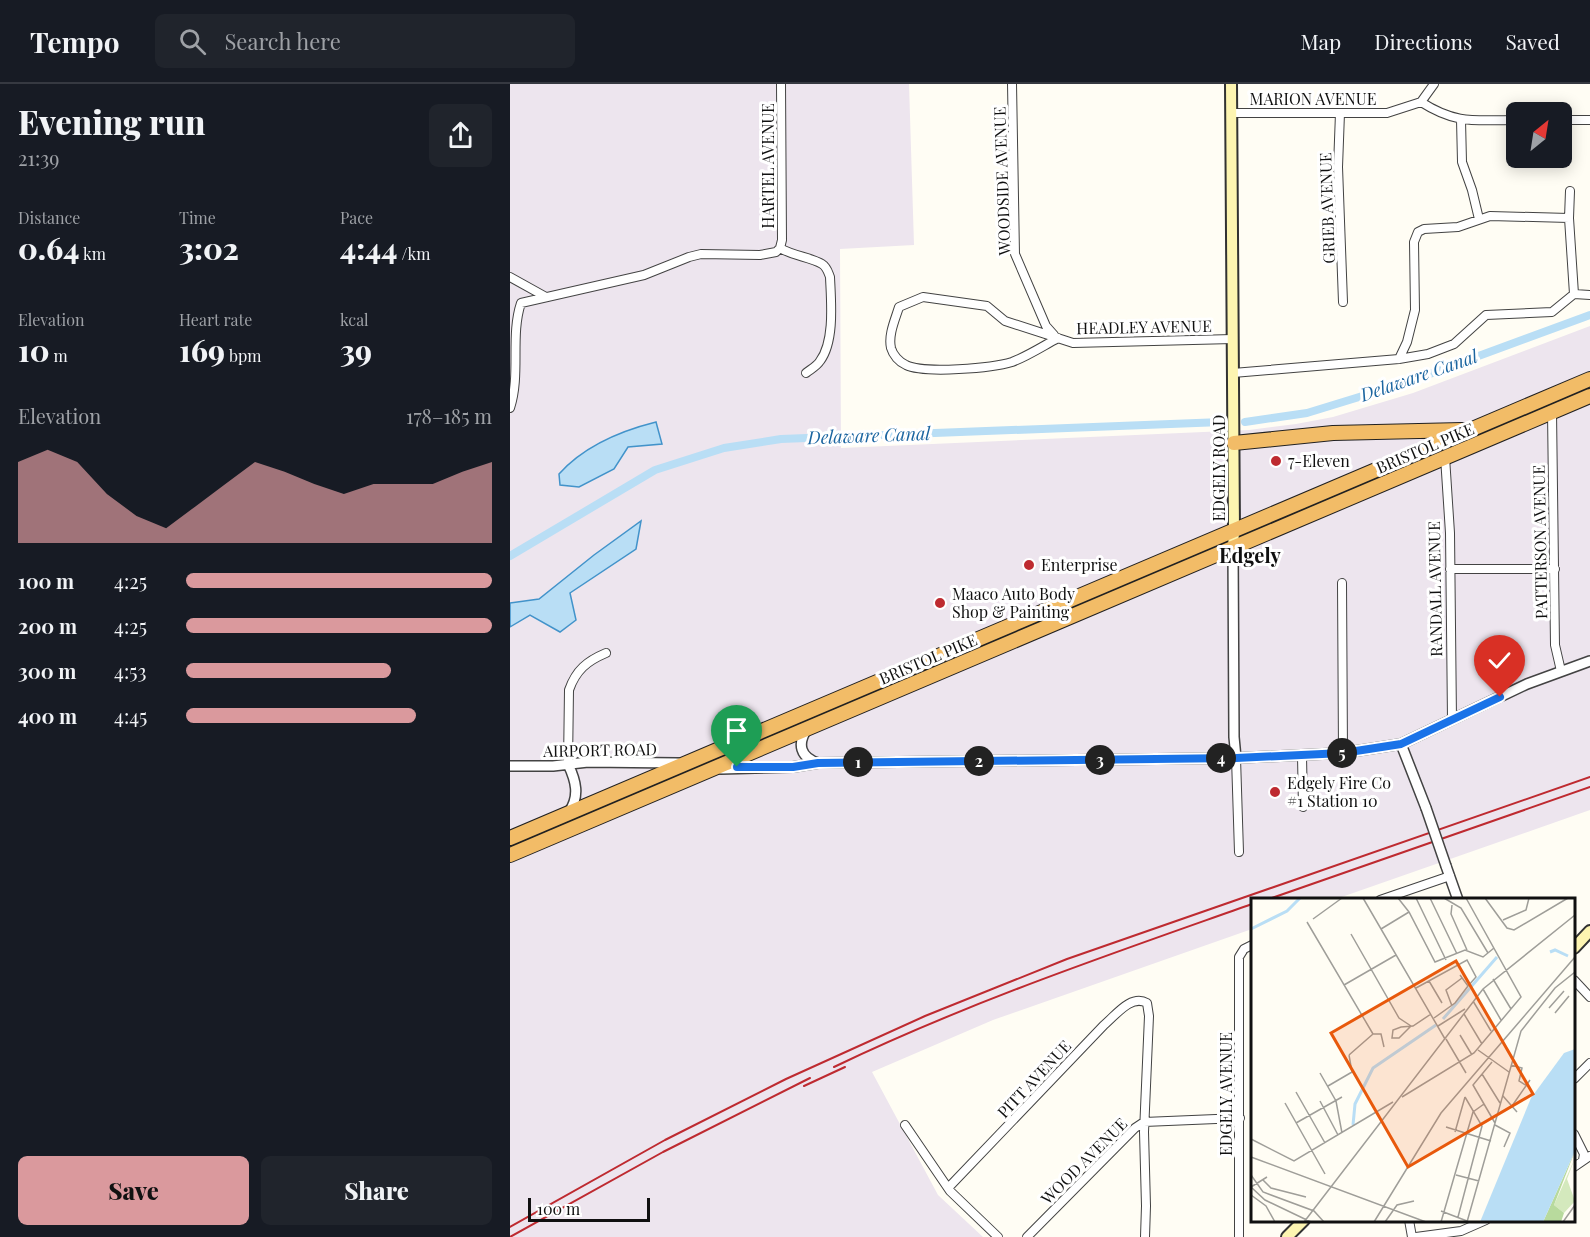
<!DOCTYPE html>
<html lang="en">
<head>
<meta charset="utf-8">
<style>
  :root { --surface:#171b24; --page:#20242c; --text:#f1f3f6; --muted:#9ea1a6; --line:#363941; --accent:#da999d }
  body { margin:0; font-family:"Playfair Display",serif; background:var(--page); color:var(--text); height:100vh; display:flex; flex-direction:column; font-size:22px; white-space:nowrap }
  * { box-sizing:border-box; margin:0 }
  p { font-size:20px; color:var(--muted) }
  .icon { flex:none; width:33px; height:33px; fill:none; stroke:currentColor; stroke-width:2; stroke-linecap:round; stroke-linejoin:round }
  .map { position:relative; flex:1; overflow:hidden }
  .panel { display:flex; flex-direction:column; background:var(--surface); width:510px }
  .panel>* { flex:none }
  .needle { width:39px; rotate:30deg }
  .tools { position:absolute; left:996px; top:18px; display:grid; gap:12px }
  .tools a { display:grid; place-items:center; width:66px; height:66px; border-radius:9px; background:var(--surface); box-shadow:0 3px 15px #0003; font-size:30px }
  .scale { position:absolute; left:18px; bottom:15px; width:122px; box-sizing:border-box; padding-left:6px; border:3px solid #101010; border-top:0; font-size:16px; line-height:21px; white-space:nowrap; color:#101010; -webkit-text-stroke:4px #fff; paint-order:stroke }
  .pin { position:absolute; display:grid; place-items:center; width:51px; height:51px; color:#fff; margin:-62px -26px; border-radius:50% 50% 50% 0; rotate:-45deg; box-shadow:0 0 6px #0007 }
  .pin .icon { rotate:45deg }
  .km { position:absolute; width:30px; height:30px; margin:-15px; border-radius:50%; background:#222; color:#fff; font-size:16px; line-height:30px; text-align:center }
  .round { display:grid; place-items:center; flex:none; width:63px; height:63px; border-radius:9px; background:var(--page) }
  .overview { display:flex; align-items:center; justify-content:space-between; height:102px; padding:0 18px }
  h1 { font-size:33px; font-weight:800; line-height:45px }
  .stats { display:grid; grid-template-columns:repeat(3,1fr); gap:9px; height:102px; padding:6px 18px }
  .stats div { display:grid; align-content:center }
  .stats b { font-size:30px; font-weight:800 }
  .stats small { font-size:16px; font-weight:400 }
  .stats p { font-size:16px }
  .chart { height:168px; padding:12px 18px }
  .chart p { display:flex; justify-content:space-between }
  .chart svg { width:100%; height:108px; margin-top:6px; fill:var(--accent); opacity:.7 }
  .button { display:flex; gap:12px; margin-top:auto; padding:12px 18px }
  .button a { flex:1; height:69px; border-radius:9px; background:var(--accent); color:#111; font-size:24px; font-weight:800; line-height:69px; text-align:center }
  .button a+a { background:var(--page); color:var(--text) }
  ul { padding:0 18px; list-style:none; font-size:20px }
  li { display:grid; grid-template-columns:96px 72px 1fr; align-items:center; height:45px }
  li i { height:15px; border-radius:8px; background:var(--accent) }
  header { display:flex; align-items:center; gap:36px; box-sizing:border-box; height:84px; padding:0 30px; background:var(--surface); border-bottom:2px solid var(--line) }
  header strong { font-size:28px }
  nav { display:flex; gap:33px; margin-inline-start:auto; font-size:21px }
  .search { width:420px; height:54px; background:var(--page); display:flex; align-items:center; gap:15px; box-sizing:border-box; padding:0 21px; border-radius:9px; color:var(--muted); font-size:22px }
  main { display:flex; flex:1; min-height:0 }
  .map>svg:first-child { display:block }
  .industrial { fill:#ede5ee }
  .water { fill:#b9def5; stroke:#4293ca; stroke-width:1.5 }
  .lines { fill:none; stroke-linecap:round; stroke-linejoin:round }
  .canal { stroke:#b9def5; stroke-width:8 }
  .minor-casing { stroke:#434343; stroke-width:10 }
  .tertiary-casing { stroke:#434343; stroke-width:12 }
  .secondary-casing { stroke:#323232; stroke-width:14 }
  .trunk-casing { stroke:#212121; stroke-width:16 }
  .minor { stroke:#fff; stroke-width:8 }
  .tertiary { stroke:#fff; stroke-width:9 }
  .secondary { stroke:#fdf5b1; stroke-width:10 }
  .trunk { stroke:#f2bc67; stroke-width:14 }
  .rail { stroke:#be2a30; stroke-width:2 }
  .tertiary-bridge-casing { stroke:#434343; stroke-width:12; stroke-linecap:butt }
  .tertiary-bridge { stroke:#fff; stroke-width:9 }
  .route-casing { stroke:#fff; stroke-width:12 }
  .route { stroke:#1a73e8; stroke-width:8 }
  .poi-dot { fill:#be2a30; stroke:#fff; stroke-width:2 }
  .labels { text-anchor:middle; stroke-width:6; stroke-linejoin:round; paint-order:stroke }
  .street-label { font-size:16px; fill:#101010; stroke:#fff }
  .poi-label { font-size:16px; fill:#101010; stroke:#fff; text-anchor:start }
  .water-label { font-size:18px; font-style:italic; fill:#1b65a0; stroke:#fff }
  .quarter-label { font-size:20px; font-weight:bold; fill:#101010; stroke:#fff }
  .inset-river { fill:none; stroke:#b9def5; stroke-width:3 }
  .inset-road { fill:none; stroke:#9f9e99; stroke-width:1.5 }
  .view { fill:#e8590c; fill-opacity:0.15; stroke:#e8590c; stroke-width:3 }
  .inset-edge { fill:none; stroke:#101010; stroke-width:3 }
</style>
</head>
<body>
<header>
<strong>Tempo</strong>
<div class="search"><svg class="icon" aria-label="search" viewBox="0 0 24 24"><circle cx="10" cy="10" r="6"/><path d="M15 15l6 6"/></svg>Search here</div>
<nav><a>Map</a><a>Directions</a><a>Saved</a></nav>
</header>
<main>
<section class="panel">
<div class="overview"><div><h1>Evening run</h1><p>21:39</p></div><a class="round"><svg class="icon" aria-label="share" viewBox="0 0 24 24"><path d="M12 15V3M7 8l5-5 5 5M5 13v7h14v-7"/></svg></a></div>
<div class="stats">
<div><p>Distance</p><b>0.64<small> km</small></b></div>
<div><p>Time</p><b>3:02</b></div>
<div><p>Pace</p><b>4:44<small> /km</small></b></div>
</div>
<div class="stats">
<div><p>Elevation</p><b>10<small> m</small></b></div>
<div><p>Heart rate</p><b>169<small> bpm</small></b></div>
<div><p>kcal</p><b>39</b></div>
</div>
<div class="chart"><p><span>Elevation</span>178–185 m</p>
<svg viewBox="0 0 160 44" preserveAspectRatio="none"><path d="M0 44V11L10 6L20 11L30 24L40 33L50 38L60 29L70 20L80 11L90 15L100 20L110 24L120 20L130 20L140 20L150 15L160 11V44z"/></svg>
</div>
<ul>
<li><b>100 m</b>4:25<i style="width:100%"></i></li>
<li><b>200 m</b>4:25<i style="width:100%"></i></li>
<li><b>300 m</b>4:53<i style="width:67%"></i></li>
<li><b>400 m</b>4:45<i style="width:75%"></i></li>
</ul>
<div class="button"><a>Save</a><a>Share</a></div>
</section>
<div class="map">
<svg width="1080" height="1153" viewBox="0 0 1080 1153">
  <rect width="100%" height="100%" fill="#fffdf4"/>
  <path class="industrial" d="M 0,0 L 399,0 L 404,161 L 330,165 L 331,364 L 739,346 L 786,340 L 823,333 L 903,309 L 1080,242 L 1080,726 L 826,815 L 742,816 L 742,845 L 483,936 L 362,988 L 428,1111 L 473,1153 L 0,1153 Z"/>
  <path class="water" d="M 146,338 L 152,360 L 118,363 L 104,385 L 69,403 L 50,401 L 49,390 C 74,362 110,347 146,338 Z
    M 131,437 L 126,465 L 60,509 L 66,536 L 50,548 L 20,531 L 0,543 L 0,519 L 29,515 L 84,471 Z"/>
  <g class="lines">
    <path class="canal" d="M 735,338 L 797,329 L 898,298 L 1080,231
      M 0,472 L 145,386 L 214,364 L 271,355 L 712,338"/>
    <defs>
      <path id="minor" d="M 502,0 L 505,170 L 536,242 L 544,251
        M 911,18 C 947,41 966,36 1006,36
        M 721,29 L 877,29 L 911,18 L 924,0
        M 830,29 L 828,83 L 833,218
        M 951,36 L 952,78 L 962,106 L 969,135
        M 1052,36 L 1080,36
        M 1060,107 L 1059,134 L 1064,210 L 1080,211
        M 270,164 C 283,172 300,173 312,180 C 317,183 318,188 320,193 C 321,217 325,257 310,277 C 307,282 301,285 296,289
        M 270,164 L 272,156 L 271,0
        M 0,193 L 36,213
        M 548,254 C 533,262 518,272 502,278 C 483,284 414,290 396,281 C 389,278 383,271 381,264 C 378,251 385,236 389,223 L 413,213 L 477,222 L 495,237 L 563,259 L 723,255
        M 889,275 L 897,258 L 905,226 L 904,158 L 908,148 L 914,145 L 948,143 L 980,132 L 1059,134
        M 723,289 L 889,275 L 918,270 L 944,260 L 976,231 L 1042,228 L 1064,210
        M 0,324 C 11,290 0,252 11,219 L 134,191 L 179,173 L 191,170 L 250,171 L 266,168 L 270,164
        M 1042,328 L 1045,561 L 1051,587
        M 935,373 L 940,449 L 942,636
        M 940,485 L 1045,485
        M 832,499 L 833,669
        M 792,672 L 793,723
        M 726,674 L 729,768
        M 58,680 L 59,606 C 66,586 77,577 96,569
        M 870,816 L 940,792
        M 1064,896 L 1080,913
        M 1064,995 L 1080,979
        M 395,1041 L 440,1107 L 488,1153
        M 1064,1050 L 1074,1070 L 1073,1076
        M 1064,1083 L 1080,1072
        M 439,1103 L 594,941 C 606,931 621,910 637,919 L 639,932 L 634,1048 L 636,1122 L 635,1153
        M 899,1136 L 902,1153
        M 517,1153 L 625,1044 L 634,1038 L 730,1034
        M 729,1153 L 729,873 L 734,865 L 742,861
        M 906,1153 L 951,1147 L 976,1136"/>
      <path id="tertiary" d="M 723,464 L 724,653 L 726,674
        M 297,645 C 287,660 290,673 308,679
        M 891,660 L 916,724
        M 58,680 C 66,697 70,712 59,728
        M 0,682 L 43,682 L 78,678 L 168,679
        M 211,685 L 283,683 L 308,679 L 726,674 L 833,669 L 891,660 L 1017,600 L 1080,577
        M 936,782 L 948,816"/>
      <path id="secondary" d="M 721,0 L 724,447 L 723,464
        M 1064,864 L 1080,847
        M 777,1153 L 794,1136"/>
      <path id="trunk" d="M 724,359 L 823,349 L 952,346
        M 0,754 L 1080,295
        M 0,771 L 1080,312"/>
    </defs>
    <use href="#minor" class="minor-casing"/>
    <use href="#tertiary" class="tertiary-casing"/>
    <use href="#secondary" class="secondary-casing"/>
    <use href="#trunk" class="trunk-casing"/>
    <use href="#minor" class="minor"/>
    <use href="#tertiary" class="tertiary"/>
    <use href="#secondary" class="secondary"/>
    <use href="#trunk" class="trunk"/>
    <path class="rail" d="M 756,816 L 1080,703
      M 324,983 C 459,918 601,870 742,820
      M 294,1002 L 335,983
      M 0,1143 L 155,1056 L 276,995 L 415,932 L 557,875 L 1080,693
      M 0,1153 L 153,1068 L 300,994"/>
    <defs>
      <path id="tertiary-bridge" d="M 916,724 L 936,782"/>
    </defs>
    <use href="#tertiary-bridge" class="tertiary-bridge-casing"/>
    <use href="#tertiary-bridge" class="tertiary-bridge"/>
  </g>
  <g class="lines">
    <defs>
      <path id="route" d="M 227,683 L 283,683 L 308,679 L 726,674 L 833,669 L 891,660 L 990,613"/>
    </defs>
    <use href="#route" class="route-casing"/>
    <use href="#route" class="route"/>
  </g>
  <g class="poi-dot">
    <circle cx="766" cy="377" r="6"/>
    <circle cx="519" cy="481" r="6"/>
    <circle cx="430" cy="519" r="6"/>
    <circle cx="765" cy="708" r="6"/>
  </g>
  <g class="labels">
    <g class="street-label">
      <text x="803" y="21">MARION AVENUE</text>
      <text transform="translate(258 82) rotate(-90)" y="6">HARTEL AVENUE</text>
      <text transform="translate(492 97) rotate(-92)" y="6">WOODSIDE AVENUE</text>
      <text transform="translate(817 124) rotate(-92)" y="6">GRIEB AVENUE</text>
      <text transform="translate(634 243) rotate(-1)" y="6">HEADLEY AVENUE</text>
      <text transform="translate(915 364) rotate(-23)" y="6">BRISTOL PIKE</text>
      <text transform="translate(709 384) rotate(-90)" y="6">EDGELY ROAD</text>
      <text transform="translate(1030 458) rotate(-91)" y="6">PATTERSON AVENUE</text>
      <text transform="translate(925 505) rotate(-91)" y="6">RANDALL AVENUE</text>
      <text transform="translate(418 575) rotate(-23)" y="6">BRISTOL PIKE</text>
      <text transform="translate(90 666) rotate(-1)" y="6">AIRPORT ROAD</text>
      <text transform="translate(524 995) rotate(-47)" y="6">PITT AVENUE</text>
      <text transform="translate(716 1010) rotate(-90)" y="6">EDGELY AVENUE</text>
      <text transform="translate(574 1077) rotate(-45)" y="6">WOOD AVENUE</text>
    </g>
    <g class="poi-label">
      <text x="778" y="383">7-Eleven</text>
      <text x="531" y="487">Enterprise</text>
      <text x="442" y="516">Maaco Auto Body<tspan x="442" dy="18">Shop &amp; Painting</tspan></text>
      <text x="777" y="705">Edgely Fire Co<tspan x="777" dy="18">#1 Station 10</tspan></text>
    </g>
    <g class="water-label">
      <text transform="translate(909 292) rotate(-19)" y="6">Delaware Canal</text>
      <text transform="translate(359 352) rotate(-2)" y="6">Delaware Canal</text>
    </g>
    <g class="quarter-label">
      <text x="740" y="479">Edgely</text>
    </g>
  </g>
  <g transform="translate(741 814)">
    <rect width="324" height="324" fill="#fffdf4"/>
    <path d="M 324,260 L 316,281 L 324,303 L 313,315 L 303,307 Z" fill="#d4e9bd"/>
    <path d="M 324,253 L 303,307 L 313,315 L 310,324 L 292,324 Z" fill="#b8da9d"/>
    <path d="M 324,151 L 324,253 L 292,324 L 229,324 L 280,200 L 313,155 Z" fill="#b9def5"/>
    <path class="inset-river" d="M 0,31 L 36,13 L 49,0M 299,54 L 304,52 L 317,58M 192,121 L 246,59M 102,227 L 104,206 L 122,170 L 185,127"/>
    <path class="inset-road" d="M 112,0 L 194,141M 147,0 L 158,14 L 184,64 L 214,52 L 232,59 L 243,50M 165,0 L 195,62M 179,0 L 206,56M 193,0 L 210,10 L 237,55M 234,0 L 256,30 L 263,32 L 317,0M 201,7 L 200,16 L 216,52M 62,21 L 91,0M 252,22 L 275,12 L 278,0M 56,24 L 122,136M 130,31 L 158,14M 100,36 L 148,120 L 160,128M 242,81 L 260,111M 178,83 L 191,105M 93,87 L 145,57M 165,90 L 216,62 L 225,79 L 217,88 L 209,77M 232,91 L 250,122M 222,103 L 240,133M 201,108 L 195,92 L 211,80M 298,110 L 313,93M 304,115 L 318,98M 213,116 L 231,146M 183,120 L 204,105 L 217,88M 160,128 L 148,140 L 141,140 L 142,132 L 150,129 L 162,128 L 180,116M 187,128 L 214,111M 122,136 L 130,136 L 133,149M 209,137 L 221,157M 195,141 L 215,175M 227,152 L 258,174M 98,157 L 122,136M 241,164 L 222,187 L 244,225M 260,167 L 271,170 L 268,183 L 276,188M 69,175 L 85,203 L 91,235M 231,176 L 249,205M 77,188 L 101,174 L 98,157M 45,194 L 74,245M 252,198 L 266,214M 151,199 L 223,155 L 270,99 L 215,0M 69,203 L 87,237M 34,205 L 74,276M 261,208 L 279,182M 45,225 L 91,199M 244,227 L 259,235 L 253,249M 195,229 L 240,243M 204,234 L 214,199M 0,241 L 43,263 L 142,204M 0,259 L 175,324M 0,277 L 12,294 L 63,313 L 73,324M 205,277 L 228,283M 12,282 L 20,290 L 55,299M 0,289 L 14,302 L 60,324M 0,289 L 16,279M 0,297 L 15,308 L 24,324M 190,313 L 216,323M 207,319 L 231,228 L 214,199M 53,324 L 232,91 L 324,17M 123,324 L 190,215 L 324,59M 134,324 L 146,307 L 163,303M 190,324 L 222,214 L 233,206M 216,324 L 270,133 L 304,90 L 324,74M 312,324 L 324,307"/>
    <path class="view" d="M 205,63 L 282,196 L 157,269 L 80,135 Z"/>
    <rect width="324" height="324" class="inset-edge"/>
  </g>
</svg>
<div class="tools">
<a><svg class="needle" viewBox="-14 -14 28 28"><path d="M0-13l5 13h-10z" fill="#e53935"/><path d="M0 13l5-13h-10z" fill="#9ea1a6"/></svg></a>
</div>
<div class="scale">100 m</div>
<div class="pin" style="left:227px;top:683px;background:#1e9e55"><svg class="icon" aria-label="arrive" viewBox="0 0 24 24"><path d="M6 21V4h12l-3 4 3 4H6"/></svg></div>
<div class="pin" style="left:990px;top:613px;background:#d93025"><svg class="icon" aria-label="check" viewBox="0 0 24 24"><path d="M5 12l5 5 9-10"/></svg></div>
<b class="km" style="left:348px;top:678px">1</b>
<b class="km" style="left:469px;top:677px">2</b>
<b class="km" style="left:590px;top:676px">3</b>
<b class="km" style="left:711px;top:674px">4</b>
<b class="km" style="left:832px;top:669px">5</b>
</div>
</main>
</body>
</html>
